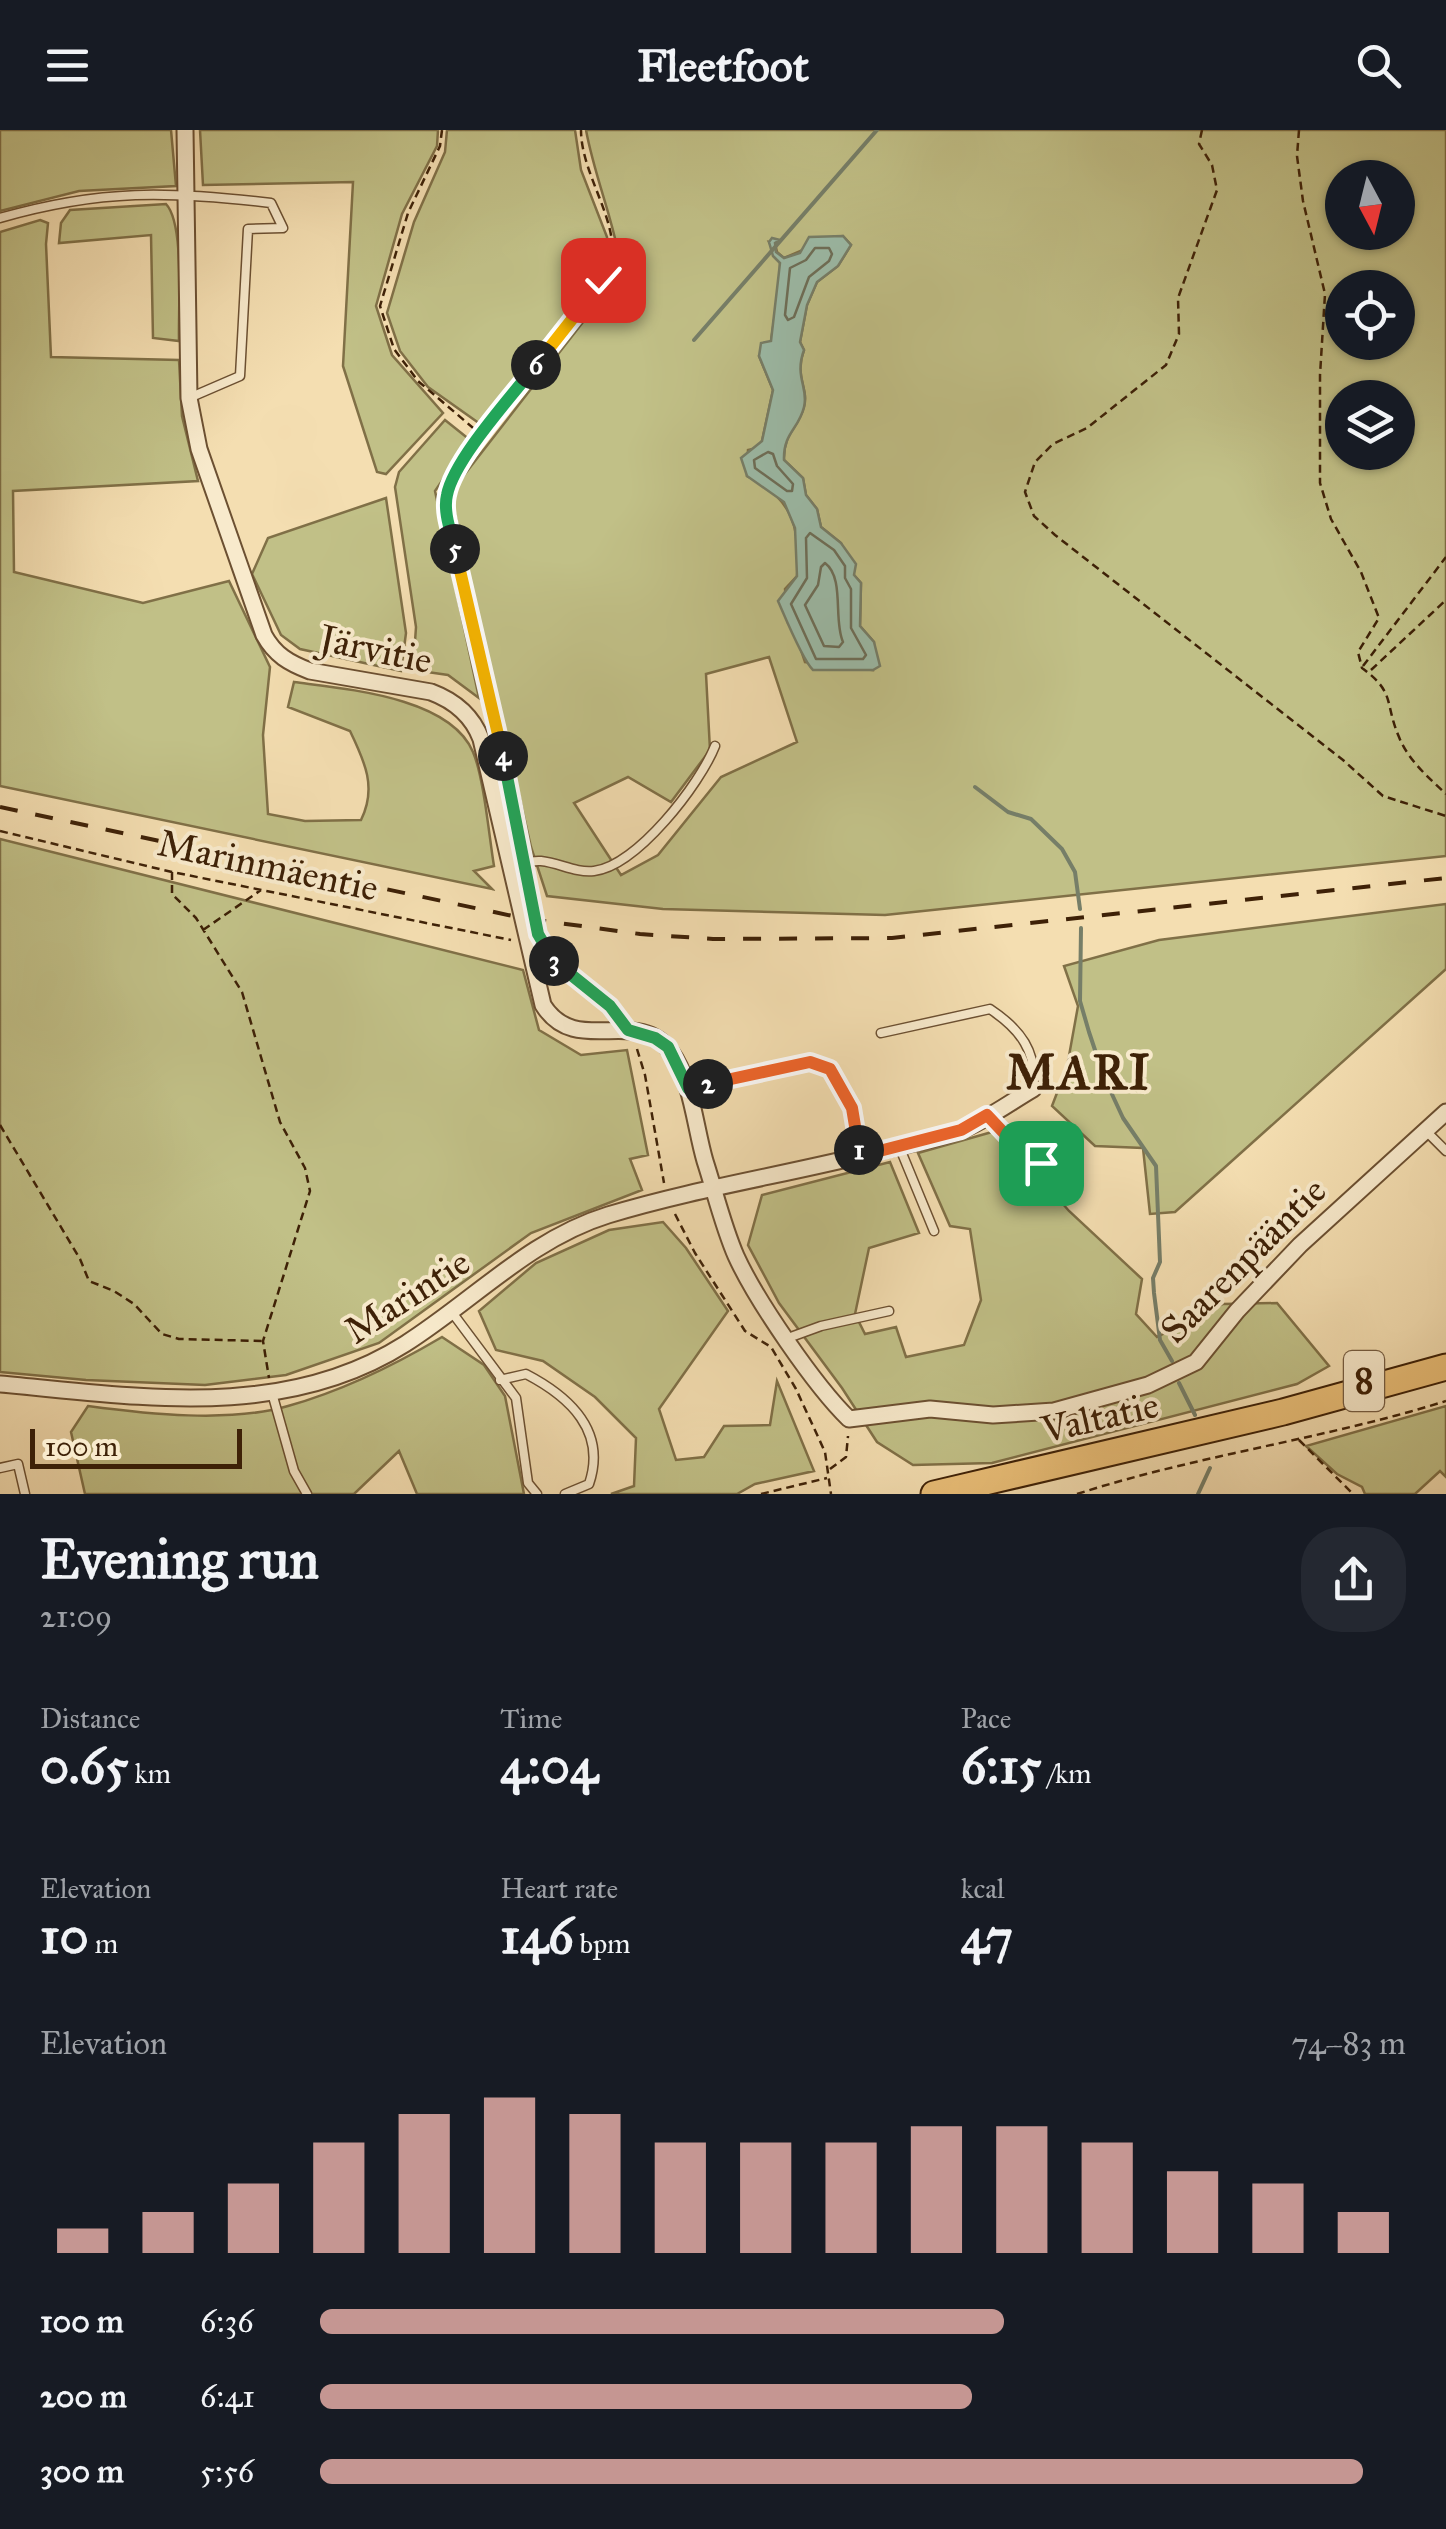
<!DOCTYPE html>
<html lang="en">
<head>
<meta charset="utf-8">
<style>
  :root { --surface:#171b24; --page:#242831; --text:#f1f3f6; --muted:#9ea1a6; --accent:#c59692 }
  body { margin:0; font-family:"IM FELL Great Primer",serif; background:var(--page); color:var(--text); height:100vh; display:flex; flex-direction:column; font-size:38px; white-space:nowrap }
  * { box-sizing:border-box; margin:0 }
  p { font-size:32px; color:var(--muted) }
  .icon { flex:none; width:55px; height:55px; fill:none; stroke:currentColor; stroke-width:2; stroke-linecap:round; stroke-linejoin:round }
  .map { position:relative; height:1364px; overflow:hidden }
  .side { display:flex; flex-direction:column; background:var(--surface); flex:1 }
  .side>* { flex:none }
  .needle { width:65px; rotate:173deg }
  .fabs { position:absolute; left:1325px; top:30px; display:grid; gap:20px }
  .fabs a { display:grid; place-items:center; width:90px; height:90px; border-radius:50%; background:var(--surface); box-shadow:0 2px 8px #0004; font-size:50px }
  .scale { position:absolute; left:30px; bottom:25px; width:212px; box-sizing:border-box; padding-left:10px; border:5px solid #3e2107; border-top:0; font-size:28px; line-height:35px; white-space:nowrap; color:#3e2107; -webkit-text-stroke:8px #f8eacc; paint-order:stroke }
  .pin { position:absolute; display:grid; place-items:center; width:85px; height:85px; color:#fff; margin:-42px; border-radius:20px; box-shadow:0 5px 15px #0006 }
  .km { position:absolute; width:50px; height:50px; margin:-25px; border-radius:50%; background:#222; color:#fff; font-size:28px; line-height:50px; text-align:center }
  .round { display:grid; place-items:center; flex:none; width:105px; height:105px; border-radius:40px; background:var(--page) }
  .headline { display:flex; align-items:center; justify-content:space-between; height:170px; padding:0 40px }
  h1 { font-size:55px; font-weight:700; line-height:75px }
  .metrics { display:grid; grid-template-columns:repeat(3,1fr); gap:15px; height:170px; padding:10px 40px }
  .metrics div { display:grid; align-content:center }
  .metrics b { font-size:50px; font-weight:700 }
  .metrics small { font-size:28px; font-weight:400 }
  .metrics p { font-size:28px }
  .chart { height:280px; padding:20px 40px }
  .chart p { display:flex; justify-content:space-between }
  .chart svg { width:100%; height:180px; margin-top:10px; stroke:var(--accent); stroke-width:6 }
  ul { padding:0 40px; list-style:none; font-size:32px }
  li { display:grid; grid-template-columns:160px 120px 1fr; align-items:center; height:75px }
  li i { height:25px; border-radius:12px; background:var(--accent) }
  header { display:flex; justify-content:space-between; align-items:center; height:130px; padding:0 40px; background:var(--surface); font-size:45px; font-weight:700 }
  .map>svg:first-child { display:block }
  .green { fill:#c1c087; stroke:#807047; stroke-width:2.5; fill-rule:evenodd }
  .water { fill:#9cbca9; stroke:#767e68; stroke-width:2.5 }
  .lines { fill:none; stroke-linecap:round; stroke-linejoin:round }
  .shore { stroke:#6d6e58; stroke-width:2.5 }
  .stream { stroke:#767e68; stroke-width:4 }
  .service-casing { stroke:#6c5032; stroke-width:11 }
  .minor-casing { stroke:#6c5032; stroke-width:19 }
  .trunk-casing { stroke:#3e2107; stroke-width:29 }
  .path { stroke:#3e2107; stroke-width:2.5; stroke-dasharray:8 5; stroke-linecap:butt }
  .service { stroke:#f8eacc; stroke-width:8 }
  .minor { stroke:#f8eacc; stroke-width:15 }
  .trunk { stroke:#eabf78; stroke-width:25 }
  .rail { stroke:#3e2107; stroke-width:4; stroke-dasharray:18 18; stroke-linecap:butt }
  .split-1-casing { stroke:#fff; stroke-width:20 }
  .split-2-casing { stroke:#fff; stroke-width:20 }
  .split-3-casing { stroke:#fff; stroke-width:20 }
  .split-4-casing { stroke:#fff; stroke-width:20 }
  .split-5-casing { stroke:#fff; stroke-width:20 }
  .split-6-casing { stroke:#fff; stroke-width:20 }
  .split-7-casing { stroke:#fff; stroke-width:20 }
  .split-1 { stroke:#f0652b; stroke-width:12 }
  .split-2 { stroke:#f0652b; stroke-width:12 }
  .split-3 { stroke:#22a559; stroke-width:12 }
  .split-4 { stroke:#22a559; stroke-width:12 }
  .split-5 { stroke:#f5b400; stroke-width:12 }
  .split-6 { stroke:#22a559; stroke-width:12 }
  .split-7 { stroke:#f5b400; stroke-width:12 }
  .labels { text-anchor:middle; stroke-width:8; stroke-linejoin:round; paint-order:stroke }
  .shield { fill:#f8eacc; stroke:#765d42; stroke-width:2.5 }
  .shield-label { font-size:35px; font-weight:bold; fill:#3e2107 }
  .street-label { font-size:38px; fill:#3e2107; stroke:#f8eacc }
  .district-label { font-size:48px; font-weight:bold; letter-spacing:2.5px; fill:#3e2107; stroke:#f8eacc }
</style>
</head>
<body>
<header><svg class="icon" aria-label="menu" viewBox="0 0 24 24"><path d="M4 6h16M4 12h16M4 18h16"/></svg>Fleetfoot<svg class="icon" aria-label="search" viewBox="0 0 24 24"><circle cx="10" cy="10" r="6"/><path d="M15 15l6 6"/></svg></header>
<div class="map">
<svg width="1446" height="1364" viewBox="0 0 1446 1364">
  <rect width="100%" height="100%" fill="#f4deb1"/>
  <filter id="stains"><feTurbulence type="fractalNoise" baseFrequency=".002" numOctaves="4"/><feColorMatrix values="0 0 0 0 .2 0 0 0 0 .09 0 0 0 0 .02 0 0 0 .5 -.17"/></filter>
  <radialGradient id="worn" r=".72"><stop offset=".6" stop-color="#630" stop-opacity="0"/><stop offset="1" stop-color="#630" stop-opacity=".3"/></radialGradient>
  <path class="green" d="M 0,0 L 171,0 L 176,56 L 79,61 L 0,81 Z
    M 200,0 L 438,0 L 437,16 L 402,84 L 376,176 L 392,225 L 443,283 L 386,344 L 377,342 L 343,236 L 353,52 L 203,55 Z
    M 447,0 L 575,0 L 581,40 L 607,107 L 608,121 L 595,149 L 483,296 L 428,257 L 400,221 L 387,183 L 414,92 L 445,22 Z
    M 586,0 L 1446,0 L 1446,726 L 885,785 L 663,779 L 547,766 L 531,717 L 452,371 L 461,349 L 622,142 C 615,93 595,49 586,0 ZM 1342,48 L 1398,48 L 1398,102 L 1342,102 ZM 843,106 L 851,115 L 838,136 L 817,152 L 807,175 L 800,212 L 804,220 C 794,246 809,258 804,277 C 798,299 783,303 784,330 L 803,348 L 806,365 L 817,379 L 821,397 L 841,413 L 854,445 L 861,453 L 860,496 L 874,512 L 873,540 L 805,532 L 796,505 L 788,493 L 785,459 L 797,446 C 801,400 793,367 747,346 L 748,320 L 757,318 L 762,311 L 773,260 L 759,226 L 771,211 L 780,149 L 780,133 L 769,112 L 775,113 L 777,122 L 784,128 L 833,107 ZM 1342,158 L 1398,158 L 1398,212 L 1342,212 ZM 1342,268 L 1398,268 L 1398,322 L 1342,322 ZM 769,527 L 797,612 L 721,647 L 658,725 L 621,745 L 574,673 L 628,647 L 671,672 L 710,620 L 706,544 Z
    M 166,74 C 185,94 178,180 179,211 L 153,208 L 151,105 L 59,113 L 61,93 L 70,80 Z
    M 40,90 L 48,93 L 46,114 L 51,227 L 179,230 L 182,286 L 198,351 L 13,361 L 14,442 L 143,473 L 229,451 L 270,537 L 263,605 L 268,684 L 305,691 L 361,690 C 377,658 365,632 350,601 L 288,577 L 294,552 C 346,559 450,567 473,622 C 484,648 489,706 494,736 L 474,741 L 492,759 L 0,656 L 0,102 Z
    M 445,290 L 470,310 L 435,361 L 479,568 L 448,545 L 413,540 L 416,497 L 395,357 L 399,342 Z
    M 386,368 L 406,503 L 401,541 L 300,519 L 281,505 L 252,444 L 268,408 Z
    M 0,709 L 523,840 L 539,900 L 581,925 L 627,920 L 648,1025 L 630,1029 L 642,1060 L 531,1103 L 379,1213 L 286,1245 L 205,1255 L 86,1250 L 0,1242 Z
    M 1446,774 L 1446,839 L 1175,1082 L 1150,1084 L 1143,1018 L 1095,1016 L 1052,976 L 1067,937 L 1078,876 L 1064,836 L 1159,810 Z
    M 999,1000 L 1069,1081 L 1142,1149 L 1136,1184 L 1157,1207 L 1223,1174 L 1277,1173 L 1329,1236 L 1297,1254 L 992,1333 L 913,1335 L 877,1312 L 842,1258 L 779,1173 L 748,1115 L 762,1065 L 890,1032 L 919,1103 L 869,1118 L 855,1184 L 865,1204 L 896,1197 L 906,1227 L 964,1215 L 981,1170 L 970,1099 L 950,1096 L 918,1023 Z
    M 663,1092 L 686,1118 L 728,1181 L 659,1279 L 676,1330 L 704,1327 L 724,1296 L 770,1295 L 777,1251 L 814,1341 L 755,1354 L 737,1364 L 611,1364 L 634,1356 L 636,1308 L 595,1267 L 543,1231 L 496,1220 L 479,1181 L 536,1133 L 609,1100 Z
    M 442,1207 L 484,1235 L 505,1266 L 524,1364 L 417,1364 L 399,1321 L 354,1364 L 85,1364 L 71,1302 L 88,1276 C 147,1284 230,1293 288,1276 C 342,1261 393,1236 442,1207 Z
    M 1446,1276 L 1446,1347 L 1440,1341 L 1415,1364 L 1365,1364 L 1362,1357 L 1337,1344 L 1306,1316 Z"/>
  <path class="water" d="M 843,106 L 851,115 L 838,136 L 817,152 L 807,175 L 800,212 L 804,220 C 794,247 809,258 804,277 C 799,299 783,303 784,330 L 803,348 L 806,365 L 817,379 L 821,397 L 841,413 L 856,434 L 854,445 L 861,453 L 860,496 L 874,512 L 880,536 L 873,540 L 813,540 C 803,531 785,487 778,471 L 797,446 L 795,398 L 784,372 L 747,346 L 741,328 L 762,311 L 773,260 L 759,226 L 761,213 L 771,211 L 780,133 L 773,126 L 769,112 L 772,108 L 780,110 L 775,113 L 776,122 L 784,128 L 800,123 L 809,107 Z"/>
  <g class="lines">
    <path class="shore" d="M 815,118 L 829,118 L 832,124 L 829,131 L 809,147 L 794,187 L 788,190 L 785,185 L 790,138 L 806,130 Z
      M 768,322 L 773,324 L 777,336 L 793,354 L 792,361 L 787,361 L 755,338 L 754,330 Z
      M 810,403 L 834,420 L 845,436 L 845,448 L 851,459 L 851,498 L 866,525 L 863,529 L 816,529 L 791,474 L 807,448 L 806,408 Z
      M 825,433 C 845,448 833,490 843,512 L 839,517 L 824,516 L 805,475 L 818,455 L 821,437 Z"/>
    <path class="stream" d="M 694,210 L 877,0
      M 975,657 L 1008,682 L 1031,689 L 1062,719 L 1075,742 L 1080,779
      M 1081,798 L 1080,871 L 1089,902 L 1104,947 L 1123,988 L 1156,1036 L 1160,1132 L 1153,1148 L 1154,1163 L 1160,1210 L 1172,1231
      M 1179,1253 L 1195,1285
      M 1198,1364 L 1210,1338"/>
    <defs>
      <path id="service" d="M 0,88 C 101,59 169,61 271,73 L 283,98 L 248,99 L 240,246 L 189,268
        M 510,735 C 520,734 531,730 541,731 C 560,733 575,743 594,741 C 637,736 700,654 715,616
        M 881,903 L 990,879 C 1020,899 1038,922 1033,959
        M 688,959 L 810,932 L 830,939 L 853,978 L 860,1026
        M 987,985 L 1020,1020 L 1041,1033
        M 1426,1001 L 1446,1021
        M 899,1016 L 934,1101
        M 451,1181 L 516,1268 L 528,1353 L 537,1364
        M 788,1208 L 821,1196 L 889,1181
        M 500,1250 L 526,1244 C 570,1267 607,1301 589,1354 L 565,1364
        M 272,1263 L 294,1341 L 307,1364
        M 0,1338 L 18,1334 L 25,1364"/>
      <path id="minor" d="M 185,0 L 189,268 L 199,319 L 264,505 C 275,525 289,533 310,541 L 431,562 C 455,571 472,585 481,609 L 543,875 C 576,928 637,875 671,922 C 692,951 695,997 705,1031 C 715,1062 723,1096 736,1126 C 756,1170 815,1256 849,1289 L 930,1279 L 993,1285 L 1054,1281 L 1148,1255 L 1196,1232 L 1237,1181 L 1300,1115 L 1446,982
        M 0,1254 C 136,1266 282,1292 405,1214 C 473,1171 530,1109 608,1085 C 697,1058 790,1044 880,1021 C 906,1014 936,1010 961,1000 C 985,991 1009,973 1033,959"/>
      <path id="trunk" d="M 934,1364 L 1283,1282 L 1446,1237"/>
    </defs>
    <use href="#service" class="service-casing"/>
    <use href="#minor" class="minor-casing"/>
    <use href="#trunk" class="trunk-casing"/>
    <path class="path" d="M 442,0 L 440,16 L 408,83 L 380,176 L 394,219 L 418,251 L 479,303
      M 1202,0 L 1199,14 L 1212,35 L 1217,60 L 1178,168 L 1179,204 L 1166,235 L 1087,298 L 1053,314 L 1035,332 L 1025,362 L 1034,386 L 1055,405 L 1343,630 L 1383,666 L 1446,686
      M 1299,0 L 1297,26 L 1303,71 L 1325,164 L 1320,245 L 1320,353 L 1331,389 L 1361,442 L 1379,488 L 1358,522 L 1362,538 C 1396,563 1384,572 1399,607 C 1408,630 1429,648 1446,664
      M 1363,536 L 1446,427
      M 1371,540 L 1446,470
      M 0,701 L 172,742 L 511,810
      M 520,707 L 461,448 L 446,368 L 454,346 L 482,305 L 611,135 C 621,93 581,45 581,0
      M 172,742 L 172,764 L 196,788 L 242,862 L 280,992 L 305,1038 L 310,1061 L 263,1211 L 269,1248
      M 203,800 L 261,760
      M 547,821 L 560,837 L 619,885
      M 637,919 L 645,945 L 664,1053
      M 0,995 L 80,1129 L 89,1151 L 114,1161 L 134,1174 L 162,1204 L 179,1209 L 263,1211
      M 675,1084 L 695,1123 L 745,1201 L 771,1217 L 796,1259 L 825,1322 L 831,1364
      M 1299,1310 L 1353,1364
      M 830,1339 L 846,1327 L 848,1306
      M 761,1364 L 827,1348
      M 1077,1364 C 1198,1325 1325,1309 1446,1271"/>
    <use href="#service" class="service"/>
    <use href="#minor" class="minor"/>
    <use href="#trunk" class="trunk"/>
    <path class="rail" d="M 0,677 L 522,788 L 640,804 L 713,809 L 892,808 L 1446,748"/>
  </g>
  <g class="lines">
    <defs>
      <path id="split-1" d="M 859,1020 L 860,1026 L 961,1000 L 987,985 L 1020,1020 L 1041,1033"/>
      <path id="split-2" d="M 708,954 L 810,932 L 830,939 L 852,978 L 859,1020"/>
      <path id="split-3" d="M 554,831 L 610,876 L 628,900 L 655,908 L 668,917 L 688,958 L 708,954"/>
      <path id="split-4" d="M 503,626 L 538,804 L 554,831"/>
      <path id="split-5" d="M 455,419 L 503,626"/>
      <path id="split-6" d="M 455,419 C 451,402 443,382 447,365 C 454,329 512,266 536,235"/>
      <path id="split-7" d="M 536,235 L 603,150"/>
    </defs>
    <use href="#split-1" class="split-1-casing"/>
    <use href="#split-2" class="split-2-casing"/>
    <use href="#split-3" class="split-3-casing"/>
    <use href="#split-4" class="split-4-casing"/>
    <use href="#split-5" class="split-5-casing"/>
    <use href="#split-6" class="split-6-casing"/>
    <use href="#split-7" class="split-7-casing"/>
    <use href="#split-1" class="split-1"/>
    <use href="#split-2" class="split-2"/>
    <use href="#split-3" class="split-3"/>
    <use href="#split-4" class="split-4"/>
    <use href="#split-5" class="split-5"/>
    <use href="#split-6" class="split-6"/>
    <use href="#split-7" class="split-7"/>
  </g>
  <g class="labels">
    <rect class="shield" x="1344" y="1221" width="40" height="60" rx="8"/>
    <g class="shield-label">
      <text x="1364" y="1263">8</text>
    </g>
    <g class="street-label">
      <text transform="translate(376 519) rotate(12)" y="13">Järvitie</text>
      <text transform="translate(268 735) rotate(12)" y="13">Marinmäentie</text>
      <text transform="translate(1243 1130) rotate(-45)" y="13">Saarenpääntie</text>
      <text transform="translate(407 1166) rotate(-33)" y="13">Marintie</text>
      <text transform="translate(1100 1287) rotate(-13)" y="13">Valtatie</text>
    </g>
    <g class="district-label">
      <text x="1079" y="959">MARI</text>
    </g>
  </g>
  <rect width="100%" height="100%" filter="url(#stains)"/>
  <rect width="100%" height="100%" fill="url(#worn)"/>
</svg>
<div class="fabs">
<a><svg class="needle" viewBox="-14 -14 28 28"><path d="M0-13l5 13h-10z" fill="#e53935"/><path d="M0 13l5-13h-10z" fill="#9ea1a6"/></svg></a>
<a><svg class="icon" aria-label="locate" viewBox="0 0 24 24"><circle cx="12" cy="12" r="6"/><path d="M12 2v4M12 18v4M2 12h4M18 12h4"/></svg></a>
<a><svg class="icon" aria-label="layers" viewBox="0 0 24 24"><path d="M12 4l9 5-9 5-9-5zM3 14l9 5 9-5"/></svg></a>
</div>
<div class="scale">100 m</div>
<div class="pin" style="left:1041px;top:1033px;background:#1e9e55"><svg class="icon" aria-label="arrive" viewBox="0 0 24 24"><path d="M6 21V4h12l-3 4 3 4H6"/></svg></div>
<div class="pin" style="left:603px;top:150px;background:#d93025"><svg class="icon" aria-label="check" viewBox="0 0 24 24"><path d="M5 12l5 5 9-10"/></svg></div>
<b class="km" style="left:859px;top:1020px">1</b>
<b class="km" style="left:708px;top:954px">2</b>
<b class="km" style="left:554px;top:831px">3</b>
<b class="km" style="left:503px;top:626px">4</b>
<b class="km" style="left:455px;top:419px">5</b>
<b class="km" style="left:536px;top:235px">6</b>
</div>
<section class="side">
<div class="headline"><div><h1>Evening run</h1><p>21:09</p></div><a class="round"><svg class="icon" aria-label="share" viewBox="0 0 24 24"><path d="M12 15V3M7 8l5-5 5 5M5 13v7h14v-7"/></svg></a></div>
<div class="metrics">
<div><p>Distance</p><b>0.65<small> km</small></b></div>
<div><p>Time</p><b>4:04</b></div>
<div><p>Pace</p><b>6:15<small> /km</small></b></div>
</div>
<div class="metrics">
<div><p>Elevation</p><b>10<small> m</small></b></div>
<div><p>Heart rate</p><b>146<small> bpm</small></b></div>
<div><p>kcal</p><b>47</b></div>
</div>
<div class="chart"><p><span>Elevation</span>74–83 m</p>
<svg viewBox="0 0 160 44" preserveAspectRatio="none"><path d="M5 44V38M15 44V34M25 44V27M35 44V17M45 44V10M55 44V6M65 44V10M75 44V17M85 44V17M95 44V17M105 44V13M115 44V13M125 44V17M135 44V24M145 44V27M155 44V34"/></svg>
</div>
<ul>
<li><b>100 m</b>6:36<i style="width:63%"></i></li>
<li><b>200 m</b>6:41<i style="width:60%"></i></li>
<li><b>300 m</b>5:56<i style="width:96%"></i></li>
</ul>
</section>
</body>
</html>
